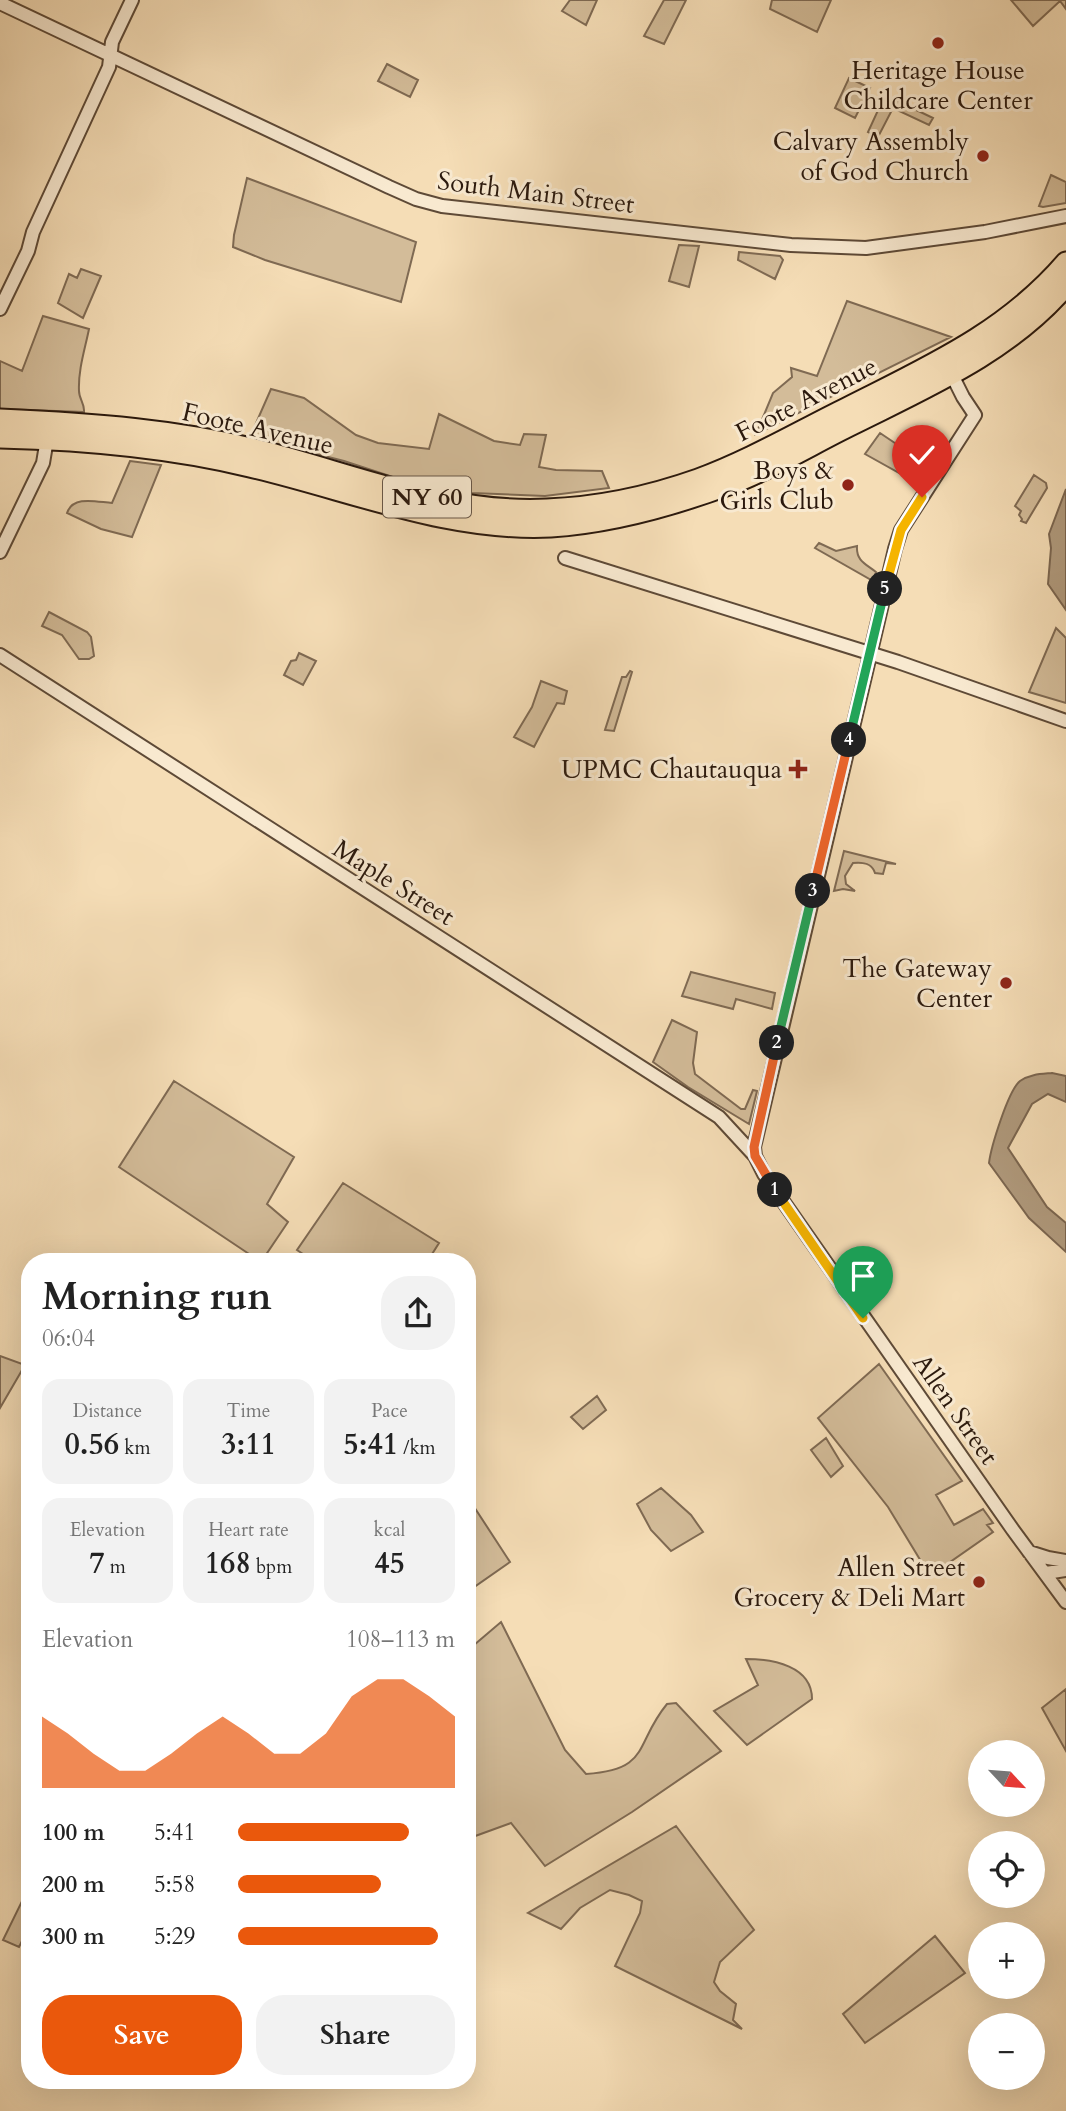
<!DOCTYPE html>
<html lang="en">
<head>
<meta charset="utf-8">
<style>
  :root { --surface:#fff; --page:#f2f2f2; --text:#222; --muted:#767676; --accent:#ea580c }
  body { margin:0; font-family:Cardo,serif; background:var(--page); color:var(--text); height:100vh; display:flex; flex-direction:column; font-size:26px; white-space:nowrap }
  * { box-sizing:border-box; margin:0 }
  p { font-size:23px; color:var(--muted) }
  .icon { flex:none; width:38px; height:38px; fill:none; stroke:currentColor; stroke-width:2; stroke-linecap:round; stroke-linejoin:round }
  .map { position:relative; flex:1; overflow:hidden }
  .panel { position:absolute; left:21px; top:1253px; width:455px; height:836px; display:flex; flex-direction:column; background:var(--surface); border-radius:28px; box-shadow:0 7px 28px #0002 }
  .panel>* { flex:none }
  .needle { width:46px; rotate:116deg }
  .tools { position:absolute; left:968px; top:1740px; display:grid; gap:14px }
  .tools a { display:grid; place-items:center; width:77px; height:77px; border-radius:50%; background:var(--surface); box-shadow:0 7px 28px #0002; font-size:35px }
  .pin { position:absolute; display:grid; place-items:center; width:60px; height:60px; color:#fff; margin:-72px -30px; border-radius:50% 50% 50% 0; rotate:-45deg; box-shadow:0 0 7px #0007 }
  .pin .icon { rotate:45deg }
  .km { position:absolute; width:35px; height:35px; margin:-18px; border-radius:50%; background:#222; color:#fff; font-size:19px; line-height:35px; text-align:center }
  .round { display:grid; place-items:center; flex:none; width:74px; height:74px; border-radius:28px; background:var(--page) }
  .overview { display:flex; align-items:center; justify-content:space-between; height:119px; padding:0 21px }
  h1 { font-size:38px; font-weight:600; line-height:52px }
  .stats { display:grid; grid-template-columns:repeat(3,1fr); gap:10px; height:119px; padding:7px 21px }
  .stats div { display:grid; align-content:center; border-radius:18px; background:var(--page); text-align:center }
  .stats b { font-size:30px; font-weight:600 }
  .stats small { font-size:19px; font-weight:400 }
  .stats p { font-size:19px }
  .chart { height:196px; padding:14px 21px }
  .chart p { display:flex; justify-content:space-between }
  .chart svg { width:100%; height:126px; margin-top:7px; fill:var(--accent); opacity:.7 }
  .action { display:flex; gap:14px; margin-top:auto; padding:14px 21px }
  .action a { flex:1; height:80px; border-radius:28px; background:var(--accent); color:#fff; font-size:28px; font-weight:600; line-height:80px; text-align:center }
  .action a+a { background:var(--page); color:var(--text) }
  ul { padding:0 21px; list-style:none; font-size:23px }
  li { display:grid; grid-template-columns:112px 84px 1fr; align-items:center; height:52px }
  li i { height:18px; border-radius:9px; background:var(--accent) }
  .map>svg:first-child { display:block }
  .green { fill:#d3bc99; stroke:#7f6a53; stroke-width:2 }
  .water { fill:#b09a7d; stroke:#7b6650; stroke-width:2 }
  .lines { fill:none; stroke-linecap:round; stroke-linejoin:round }
  .minor-casing { stroke:#5e4a37; stroke-width:16 }
  .highway-casing { stroke:#2b190d; stroke-width:23 }
  .minor { stroke:#f8e9d0; stroke-width:12 }
  .highway { stroke:#f5ddb6; stroke-width:19 }
  .split-1-casing { stroke:#fff; stroke-width:14 }
  .split-2-casing { stroke:#fff; stroke-width:14 }
  .split-3-casing { stroke:#fff; stroke-width:14 }
  .split-4-casing { stroke:#fff; stroke-width:14 }
  .split-5-casing { stroke:#fff; stroke-width:14 }
  .split-6-casing { stroke:#fff; stroke-width:14 }
  .split-1 { stroke:#f5b400; stroke-width:9 }
  .split-2 { stroke:#f0652b; stroke-width:9 }
  .split-3 { stroke:#22a559; stroke-width:9 }
  .split-4 { stroke:#f0652b; stroke-width:9 }
  .split-5 { stroke:#22a559; stroke-width:9 }
  .split-6 { stroke:#f5b400; stroke-width:9 }
  .poi-dot { fill:#8f2418; stroke:#f8e9d0; stroke-width:2.5 }
  .labels { text-anchor:middle; stroke-width:6; stroke-linejoin:round; paint-order:stroke }
  .shield { fill:#f8e9d0; stroke:#685748; stroke-width:2 }
  .shield-label { font-size:24px; font-weight:bold; fill:#2b190d }
  .poi-label { font-size:26px; fill:#2b190d; stroke:#f8e9d0; text-anchor:end }
  .street-label { font-size:26px; fill:#2b190d; stroke:#f8e9d0 }
</style>
</head>
<body>
<div class="map">
<svg width="1066" height="2111" viewBox="0 0 1066 2111">
  <rect width="100%" height="100%" fill="#f5ddb6"/>
  <filter id="stains"><feTurbulence type="fractalNoise" baseFrequency=".00286" numOctaves="4"/><feColorMatrix values="0 0 0 0 .2 0 0 0 0 .09 0 0 0 0 .02 0 0 0 .5 -.17"/></filter>
  <radialGradient id="worn" r=".72"><stop offset=".6" stop-color="#630" stop-opacity="0"/><stop offset="1" stop-color="#630" stop-opacity=".3"/></radialGradient>
  <path class="green" d="M 570,0 L 597,0 L 586,25 L 562,11 Z
    M 664,0 L 686,0 L 664,44 L 644,36 Z
    M 772,0 L 831,0 L 817,32 L 770,9 Z
    M 1011,0 L 1066,0 L 1066,9 L 1060,1 L 1033,26 Z
    M 387,64 L 418,80 L 410,97 L 378,81 Z
    M 849,78 L 870,88 L 855,118 L 835,108 Z
    M 885,95 L 933,118 L 929,125 L 893,108 L 878,137 L 868,132 Z
    M 1051,175 L 1066,182 L 1066,203 L 1043,207 L 1039,206 Z
    M 247,178 L 416,242 L 401,302 L 265,260 L 233,247 L 234,235 Z
    M 679,245 L 699,246 L 689,287 L 669,281 Z
    M 739,252 L 780,256 L 783,260 L 775,279 L 738,260 Z
    M 81,269 L 101,276 L 83,318 L 58,303 L 69,274 L 77,278 Z
    M 847,301 L 951,337 L 756,434 L 773,393 L 792,377 L 791,368 L 817,376 Z
    M 43,316 L 89,329 C 85,349 78,370 79,391 C 79,399 85,404 84,412 L 0,409 L 0,361 L 22,371 Z
    M 271,389 L 304,398 L 356,435 L 378,443 L 429,449 L 439,414 L 494,441 L 520,445 L 524,434 L 546,435 L 539,467 L 556,470 L 602,471 L 609,488 L 545,496 L 472,493 L 402,480 L 344,461 L 250,437 Z
    M 880,433 L 926,464 L 927,468 L 920,481 L 910,479 L 865,454 Z
    M 130,461 L 161,465 L 132,537 L 101,529 L 67,513 C 73,495 97,502 112,503 Z
    M 1034,475 L 1046,483 L 1047,488 L 1026,523 L 1021,521 L 1022,519 L 1019,515 L 1021,511 L 1015,506 Z
    M 819,543 L 836,551 L 857,546 C 856,561 866,564 876,572 L 873,581 L 815,548 Z
    M 49,612 L 87,632 L 91,637 L 94,656 L 89,659 L 79,659 L 62,635 L 42,626 Z
    M 1056,628 L 1066,638 L 1066,703 L 1029,692 Z
    M 299,653 L 316,661 L 303,685 L 284,675 L 291,661 L 296,660 Z
    M 630,671 L 632,672 L 614,731 L 605,730 L 622,677 L 626,677 Z
    M 541,681 L 567,691 L 564,704 L 557,703 L 534,747 L 514,737 L 532,707 Z
    M 844,851 L 896,864 L 886,863 L 883,874 L 875,873 C 872,863 863,862 853,863 L 845,876 L 846,884 L 855,891 L 843,889 L 834,891 Z
    M 691,972 L 775,993 L 772,1009 L 736,999 L 733,1009 L 682,996 Z
    M 672,1020 L 697,1032 L 693,1063 L 695,1074 L 741,1109 L 745,1109 L 753,1090 L 757,1091 L 749,1124 L 688,1087 L 653,1062 Z
    M 174,1081 L 294,1157 L 267,1204 L 288,1222 L 261,1262 L 119,1167 Z
    M 343,1183 L 439,1243 L 427,1262 L 315,1262 L 297,1250 Z
    M 0,1356 L 25,1365 L 0,1408 Z
    M 879,1364 L 962,1481 L 936,1495 L 954,1525 L 983,1509 L 993,1523 L 987,1525 L 993,1532 L 930,1576 L 888,1507 L 818,1418 Z
    M 597,1396 L 606,1410 L 583,1429 L 571,1417 Z
    M 826,1438 L 843,1466 L 831,1477 L 811,1450 Z
    M 661,1488 L 691,1515 L 703,1532 L 671,1551 L 651,1530 L 637,1504 Z
    M 467,1496 L 510,1562 L 467,1592 Z
    M 501,1622 L 565,1750 L 586,1774 C 651,1770 634,1744 667,1704 L 676,1703 L 721,1751 L 632,1812 L 545,1866 L 511,1823 L 467,1839 L 467,1651 Z
    M 746,1659 C 773,1659 812,1666 812,1699 L 747,1745 L 714,1711 L 758,1685 Z
    M 1066,1689 L 1066,1751 L 1042,1708 Z
    M 676,1826 L 754,1930 L 720,1962 L 714,1982 L 720,1991 L 736,2004 L 733,2020 L 742,2029 L 615,1966 L 640,1913 L 642,1901 L 629,1895 L 610,1890 L 580,1908 L 561,1929 L 528,1913 Z
    M 26,1893 L 30,1895 L 30,1944 L 22,1941 L 19,1947 L 3,1940 Z
    M 935,1936 L 965,1973 L 865,2043 L 843,2014 Z"/>
  <path class="water" d="M 1066,489 L 1066,610 L 1048,584 L 1051,548 L 1049,534 Z
    M 1052,1073 L 1066,1076 L 1066,1102 L 1048,1094 L 1032,1104 L 1008,1148 L 1047,1207 L 1066,1223 L 1066,1252 L 1029,1218 L 989,1163 C 991,1147 1008,1091 1020,1081 C 1030,1074 1041,1074 1052,1073 Z"/>
  <g class="lines">
    <defs>
      <path id="minor" d="M 0,3 L 389,187 L 416,199 L 442,206 L 791,245 L 866,248 L 985,232 L 1066,216
        M 0,309 L 28,251 L 33,232 L 109,67 L 112,42 L 132,0
        M 949,369 L 963,397 L 975,415 L 901,530 L 895,549 L 754,1147 L 755,1156 L 764,1174 L 1013,1530 L 1066,1602
        M 0,552 L 43,463 L 48,433
        M 565,558 L 898,662 L 1066,721
        M 0,655 L 719,1117 L 755,1156
        M 1029,1552 L 1048,1558 L 1066,1561
        M 1046,1573 L 1066,1570"/>
      <path id="highway" d="M 0,419 C 89,423 180,429 267,452 C 359,476 450,514 547,509 C 597,507 650,496 698,479 C 750,460 799,431 848,407 C 929,366 1006,332 1066,262
        M 0,438 C 84,440 168,447 250,467 C 350,490 446,532 551,527 C 613,523 676,505 734,483 C 774,468 813,444 852,425 C 928,387 1010,352 1066,286"/>
    </defs>
    <use href="#minor" class="minor-casing"/>
    <use href="#highway" class="highway-casing"/>
    <use href="#minor" class="minor"/>
    <use href="#highway" class="highway"/>
  </g>
  <g class="lines">
    <defs>
      <path id="split-1" d="M 775,1190 L 863,1318"/>
      <path id="split-2" d="M 775,1190 L 755,1156 L 754,1147 L 777,1043"/>
      <path id="split-3" d="M 777,1043 L 813,891"/>
      <path id="split-4" d="M 813,891 L 849,740"/>
      <path id="split-5" d="M 849,740 L 885,589"/>
      <path id="split-6" d="M 885,589 L 901,530 L 922,497"/>
    </defs>
    <use href="#split-1" class="split-1-casing"/>
    <use href="#split-2" class="split-2-casing"/>
    <use href="#split-3" class="split-3-casing"/>
    <use href="#split-4" class="split-4-casing"/>
    <use href="#split-5" class="split-5-casing"/>
    <use href="#split-6" class="split-6-casing"/>
    <use href="#split-1" class="split-1"/>
    <use href="#split-2" class="split-2"/>
    <use href="#split-3" class="split-3"/>
    <use href="#split-4" class="split-4"/>
    <use href="#split-5" class="split-5"/>
    <use href="#split-6" class="split-6"/>
  </g>
  <g class="poi-dot">
    <circle cx="938" cy="43" r="7"/>
    <circle cx="983" cy="156" r="7"/>
    <circle cx="848" cy="485" r="7"/>
    <path d="M794.5 758.5h7v7h7v7h-7v7h-7v-7h-7v-7h7z"/>
    <circle cx="1006" cy="983" r="7"/>
    <circle cx="979" cy="1582" r="7"/>
  </g>
  <g class="labels">
    <rect class="shield" x="383" y="476.5" width="88" height="41" rx="5"/>
    <g class="shield-label">
      <text x="427" y="505">NY 60</text>
    </g>
    <g class="poi-label">
      <text x="938" y="79" text-anchor="middle">Heritage House<tspan x="938" dy="30">Childcare Center</tspan></text>
      <text x="969" y="150">Calvary Assembly<tspan x="969" dy="30">of God Church</tspan></text>
      <text x="834" y="479">Boys &amp;<tspan x="834" dy="30">Girls Club</tspan></text>
      <text x="782" y="778">UPMC Chautauqua</text>
      <text x="992" y="977">The Gateway<tspan x="992" dy="30">Center</tspan></text>
      <text x="965" y="1576">Allen Street<tspan x="965" dy="30">Grocery &amp; Deli Mart</tspan></text>
    </g>
    <g class="street-label">
      <text transform="translate(536 192) rotate(7)" y="9">South Main Street</text>
      <text transform="translate(806 399) rotate(-27)" y="9">Foote Avenue</text>
      <text transform="translate(258 428) rotate(13)" y="9">Foote Avenue</text>
      <text transform="translate(394 882) rotate(32)" y="9">Maple Street</text>
      <text transform="translate(956 1409) rotate(55)" y="9">Allen Street</text>
    </g>
  </g>
  <rect width="100%" height="100%" filter="url(#stains)"/>
  <rect width="100%" height="100%" fill="url(#worn)"/>
</svg>
<div class="tools">
<a><svg class="needle" viewBox="-14 -14 28 28"><path d="M0-13l5 13h-10z" fill="#e53935"/><path d="M0 13l5-13h-10z" fill="#767676"/></svg></a>
<a><svg class="icon" aria-label="locate" viewBox="0 0 24 24"><circle cx="12" cy="12" r="6"/><path d="M12 2v4M12 18v4M2 12h4M18 12h4"/></svg></a>
<a>+</a>
<a>−</a>
</div>
<div class="pin" style="left:863px;top:1318px;background:#1e9e55"><svg class="icon" aria-label="arrive" viewBox="0 0 24 24"><path d="M6 21V4h12l-3 4 3 4H6"/></svg></div>
<div class="pin" style="left:922px;top:497px;background:#d93025"><svg class="icon" aria-label="check" viewBox="0 0 24 24"><path d="M5 12l5 5 9-10"/></svg></div>
<b class="km" style="left:775px;top:1190px">1</b>
<b class="km" style="left:777px;top:1043px">2</b>
<b class="km" style="left:813px;top:891px">3</b>
<b class="km" style="left:849px;top:740px">4</b>
<b class="km" style="left:885px;top:589px">5</b>
<section class="panel">
<div class="overview"><div><h1>Morning run</h1><p>06:04</p></div><a class="round"><svg class="icon" aria-label="share" viewBox="0 0 24 24"><path d="M12 15V3M7 8l5-5 5 5M5 13v7h14v-7"/></svg></a></div>
<div class="stats">
<div><p>Distance</p><b>0.56<small> km</small></b></div>
<div><p>Time</p><b>3:11</b></div>
<div><p>Pace</p><b>5:41<small> /km</small></b></div>
</div>
<div class="stats">
<div><p>Elevation</p><b>7<small> m</small></b></div>
<div><p>Heart rate</p><b>168<small> bpm</small></b></div>
<div><p>kcal</p><b>45</b></div>
</div>
<div class="chart"><p><span>Elevation</span>108–113 m</p>
<svg viewBox="0 0 160 44" preserveAspectRatio="none"><path d="M0 44V19L10 25L20 32L30 38L40 38L50 32L60 25L70 19L80 25L90 32L100 32L110 25L120 12L130 6L140 6L150 12L160 19V44z"/></svg>
</div>
<ul>
<li><b>100 m</b>5:41<i style="width:79%"></i></li>
<li><b>200 m</b>5:58<i style="width:66%"></i></li>
<li><b>300 m</b>5:29<i style="width:92%"></i></li>
</ul>
<div class="action"><a>Save</a><a>Share</a></div>
</section>
</div>
</body>
</html>
